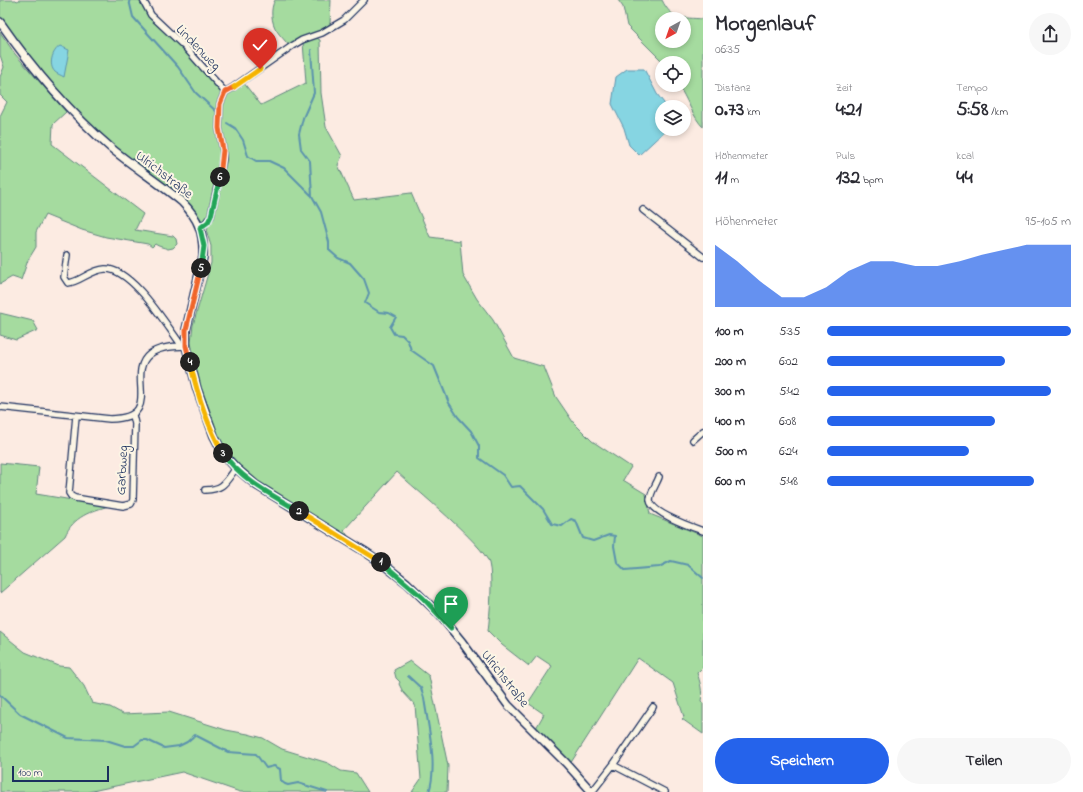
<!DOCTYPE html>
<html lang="de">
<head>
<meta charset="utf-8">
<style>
  :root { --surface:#fff; --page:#f7f7f7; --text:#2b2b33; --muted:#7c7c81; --accent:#2563eb }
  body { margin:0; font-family:"Indie Flower",sans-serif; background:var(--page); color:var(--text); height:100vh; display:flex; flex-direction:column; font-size:15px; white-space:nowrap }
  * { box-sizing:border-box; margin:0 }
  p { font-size:13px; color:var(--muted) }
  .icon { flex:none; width:22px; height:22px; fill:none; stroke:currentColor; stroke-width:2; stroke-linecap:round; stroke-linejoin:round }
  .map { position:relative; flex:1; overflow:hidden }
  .panel { display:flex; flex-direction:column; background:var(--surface); width:380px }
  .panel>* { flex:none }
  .needle { width:26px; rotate:220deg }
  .buttons { position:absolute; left:655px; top:12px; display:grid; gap:8px }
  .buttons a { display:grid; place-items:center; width:36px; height:36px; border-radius:50%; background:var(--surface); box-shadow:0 2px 6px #0003; font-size:20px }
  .scale { position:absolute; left:12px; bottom:10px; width:97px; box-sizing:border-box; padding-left:4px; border:2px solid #1b2f5e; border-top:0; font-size:11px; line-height:14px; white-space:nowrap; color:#1b2f5e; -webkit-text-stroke:3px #fcf5e5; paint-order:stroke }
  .pin { position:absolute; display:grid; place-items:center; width:34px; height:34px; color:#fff; margin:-41px -17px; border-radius:50% 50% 50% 0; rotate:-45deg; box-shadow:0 0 4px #0007 }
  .pin .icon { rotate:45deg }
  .km { position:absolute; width:20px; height:20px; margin:-10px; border-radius:50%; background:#222; color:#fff; font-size:11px; line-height:20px; text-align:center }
  .round { display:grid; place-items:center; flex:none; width:42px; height:42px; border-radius:21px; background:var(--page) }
  .overview { display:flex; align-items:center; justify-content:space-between; height:68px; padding:0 12px }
  h1 { font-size:22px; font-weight:700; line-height:30px }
  .stats { display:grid; grid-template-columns:repeat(3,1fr); gap:6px; height:68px; padding:4px 12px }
  .stats div { display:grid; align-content:center }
  .stats b { font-size:20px; font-weight:700 }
  .stats small { font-size:11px; font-weight:400 }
  .stats p { font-size:11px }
  .chart { height:112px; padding:8px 12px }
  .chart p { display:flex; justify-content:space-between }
  .chart svg { width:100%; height:72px; margin-top:4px; fill:var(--accent); opacity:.7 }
  .action { display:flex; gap:8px; margin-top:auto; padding:8px 12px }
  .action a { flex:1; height:46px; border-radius:24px; background:var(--accent); color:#fff; font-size:16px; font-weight:700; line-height:46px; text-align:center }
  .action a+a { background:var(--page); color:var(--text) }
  ul { padding:0 12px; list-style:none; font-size:13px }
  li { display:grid; grid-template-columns:64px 48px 1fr; align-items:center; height:30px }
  li i { height:10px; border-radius:5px; background:var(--accent) }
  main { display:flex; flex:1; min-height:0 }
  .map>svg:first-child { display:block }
  .green { fill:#a5db9f; stroke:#60857e; fill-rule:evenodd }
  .water { fill:#86d5e2; stroke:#5b93ad }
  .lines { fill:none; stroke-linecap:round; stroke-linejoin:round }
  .stream { stroke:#5b93ad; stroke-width:2 }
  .minor-casing { stroke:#1b2f5e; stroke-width:8 }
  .tertiary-casing { stroke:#1b2f5e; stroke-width:10 }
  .minor { stroke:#fcf5e5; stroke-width:5.5 }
  .tertiary { stroke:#fcf5e5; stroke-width:7 }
  .split-1-casing { stroke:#fff; stroke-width:8 }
  .split-2-casing { stroke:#fff; stroke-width:8 }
  .split-3-casing { stroke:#fff; stroke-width:8 }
  .split-4-casing { stroke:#fff; stroke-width:8 }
  .split-5-casing { stroke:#fff; stroke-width:8 }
  .split-6-casing { stroke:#fff; stroke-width:8 }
  .split-7-casing { stroke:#fff; stroke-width:8 }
  .split-8-casing { stroke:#fff; stroke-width:8 }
  .split-1 { stroke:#22a559; stroke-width:5 }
  .split-2 { stroke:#f5b400; stroke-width:5 }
  .split-3 { stroke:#22a559; stroke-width:5 }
  .split-4 { stroke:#f5b400; stroke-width:5 }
  .split-5 { stroke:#f0652b; stroke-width:5 }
  .split-6 { stroke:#22a559; stroke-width:5 }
  .split-7 { stroke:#f0652b; stroke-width:5 }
  .split-8 { stroke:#f5b400; stroke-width:5 }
  .labels { text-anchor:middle; stroke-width:4; stroke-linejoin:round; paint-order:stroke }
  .street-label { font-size:14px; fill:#1b2f5e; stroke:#fcf5e5 }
</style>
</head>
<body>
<main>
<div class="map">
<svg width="703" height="792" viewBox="0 0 703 792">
  <rect width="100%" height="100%" fill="#fcebe2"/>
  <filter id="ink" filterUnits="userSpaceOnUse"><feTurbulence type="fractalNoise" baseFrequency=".025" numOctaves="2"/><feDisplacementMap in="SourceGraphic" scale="8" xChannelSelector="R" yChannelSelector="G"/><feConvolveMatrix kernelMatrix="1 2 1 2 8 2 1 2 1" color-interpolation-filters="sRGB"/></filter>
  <g filter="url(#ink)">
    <path class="green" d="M 0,0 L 16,0 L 17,1 L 19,0 L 141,0 L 143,7 L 150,18 L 202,67 L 222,92 L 243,82 L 261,105 L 306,83 L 303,42 L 315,37 L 320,40 L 321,93 L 326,127 L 342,156 L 338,165 L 354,200 L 411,193 L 430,237 L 460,241 L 463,275 L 477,299 L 493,320 L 514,358 L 544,367 L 556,397 L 573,422 L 592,441 L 631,467 L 623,480 L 646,494 L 650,514 L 703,536 L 703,667 L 697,673 C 700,681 703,693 701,701 L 703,703 L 703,734 L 682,719 L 684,717 L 673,683 L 638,658 L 570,764 L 536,728 L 544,714 L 528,703 L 552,666 L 537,656 L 529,666 L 502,645 L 488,631 C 490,614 493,579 489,563 C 484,545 414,488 397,472 L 344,530 L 348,536 L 322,522 L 264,487 L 244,471 L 227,453 L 219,438 L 198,382 L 191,342 L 193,325 L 211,263 L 211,246 L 207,233 L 208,224 L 205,221 L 202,221 L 186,203 L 169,188 L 134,162 L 106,140 L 57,90 L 17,42 L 0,17 Z
      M 275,0 L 331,0 L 330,24 L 320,31 L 289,46 C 286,41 280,36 277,31 C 271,23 270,8 275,0 Z
      M 618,0 L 662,0 C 672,21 683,17 703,19 L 703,127 C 694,119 686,96 678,85 L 684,85 L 684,63 L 664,63 L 627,26 L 623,7 ZM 662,19 L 684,19 L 684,41 L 662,41 Z
      M 0,32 L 15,54 L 66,112 L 53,124 L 52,144 L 143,214 L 135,230 L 173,236 L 176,239 L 177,244 L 173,248 L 168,249 C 163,247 159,247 155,244 L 152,247 L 148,244 L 106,237 L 82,230 L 45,215 L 36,232 L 36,247 L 28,260 L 21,280 L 12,277 L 0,284 L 0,116 L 7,102 L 0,95 L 0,77 L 4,67 L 0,55 Z
      M 0,313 L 33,321 L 38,330 L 16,340 L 0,335 Z
      M 0,463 L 39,467 L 36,494 L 109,506 C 91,511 73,517 65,536 L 0,593 Z
      M 0,632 L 25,652 L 59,666 L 69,667 L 84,686 L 92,703 L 110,707 L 123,714 L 169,712 L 226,730 L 248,734 L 263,738 L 282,749 L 328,763 L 341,771 L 356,773 L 368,792 L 240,792 L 182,772 L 87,792 L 0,792 Z
      M 410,661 L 429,676 L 448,766 L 447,792 L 412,792 L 421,779 L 415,705 L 403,692 L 399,684 L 400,682 L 396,678 L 394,670 Z"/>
    <path class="water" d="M 60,46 L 69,50 L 64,77 C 61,75 57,74 55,72 C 48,65 52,51 60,46 Z
      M 627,69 L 644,69 L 657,94 L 667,107 L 662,107 L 662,129 L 667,129 L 639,155 L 629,145 L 624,128 L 612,104 L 616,77 Z"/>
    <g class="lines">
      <path class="stream" d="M 129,0 L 133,17 L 178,67 L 196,93 L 217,112
        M 311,50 L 314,93 L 303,118 L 299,134 L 301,149 L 310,161 L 312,196 L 321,212 L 329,242 L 329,250 L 338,258 L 350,263 L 364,279 L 369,293 L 365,303 L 379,312 L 389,313 L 396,317 L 390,327 L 394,334 L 402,335 L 408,341 L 411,350 L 434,366 L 449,403 L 458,417 L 471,431 L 479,446 L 479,458 L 503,475 L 511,487 L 520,486 L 543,509 L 552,524 L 562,526 L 571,519 L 576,521 L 583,538 L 593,541 L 609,535 L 615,536 L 614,546 L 617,562 L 625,570 L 659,567 L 671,561 L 688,565 L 703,578
        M 227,123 L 235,128 L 243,140 L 248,156 L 256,161 L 269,161 L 284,168 L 311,195
        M 408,676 L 421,688 L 424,698 C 428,726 438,765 429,792
        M 0,695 L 20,714 L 68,738 L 106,740 L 125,746 L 134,746 L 142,740 L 147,740 L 164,748 L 179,746 L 187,742 L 195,735 L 228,752 L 256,754 L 266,768 L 274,766 L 280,769 L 281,781 L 285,784 L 288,785 L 298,783 L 327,792"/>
      <defs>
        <path id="minor" d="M 143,0 L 151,15 L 185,47 L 225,92
          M 643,210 L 703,257
          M 201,228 L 207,221 L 211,216 L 223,159 L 223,150 L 219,128 L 220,104 L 225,92 L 232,88 L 292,46 L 302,40 L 322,33 L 344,20 L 364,0
          M 67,255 L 64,277 L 68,283 C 80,282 90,270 105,269 C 132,268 167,326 182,346
          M 0,407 L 110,419 C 166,418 124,374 150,354 C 159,347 175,346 186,346
          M 76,416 L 69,493 L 71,496 L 75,498 L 123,506 L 131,504 L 133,500 L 135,424 L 133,415
          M 693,440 L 703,431
          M 659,477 C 657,483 650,493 650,500 C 651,513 692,527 703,531
          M 205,490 C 224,489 225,483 236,468
          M 613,765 L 653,707
          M 592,792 L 613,765 L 665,792"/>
        <path id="tertiary" d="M 0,22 C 32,68 68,111 111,148 C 134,167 159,183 182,202 C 199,219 204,233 203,257 L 186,330 L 186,346 L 197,389 L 214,436 L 224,455 L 236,468 L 256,485 L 364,551 L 379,561 L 407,583 L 439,614 L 462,642 L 508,705 L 566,763 L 592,792"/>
      </defs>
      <use href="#minor" class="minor-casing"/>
      <use href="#tertiary" class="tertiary-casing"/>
      <use href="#minor" class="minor"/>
      <use href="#tertiary" class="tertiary"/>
    </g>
  </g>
  <g class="lines" filter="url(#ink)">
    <defs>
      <path id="split-1" d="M 381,562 L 423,598 L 451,628"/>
      <path id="split-2" d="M 299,511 L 381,562"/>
      <path id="split-3" d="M 223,453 C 240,479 272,495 299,511"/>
      <path id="split-4" d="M 190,362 C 197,393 207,425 223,453"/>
      <path id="split-5" d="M 190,362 L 186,346 L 186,330 L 201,268"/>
      <path id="split-6" d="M 201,268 L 204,246 L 200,228 L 208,222 L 211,216 L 220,177"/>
      <path id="split-7" d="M 220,177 L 223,150 L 219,128 L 220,104 L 225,92 L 234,87"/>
      <path id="split-8" d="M 234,87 L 260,69"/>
    </defs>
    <use href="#split-1" class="split-1-casing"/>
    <use href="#split-2" class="split-2-casing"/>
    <use href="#split-3" class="split-3-casing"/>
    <use href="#split-4" class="split-4-casing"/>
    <use href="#split-5" class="split-5-casing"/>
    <use href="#split-6" class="split-6-casing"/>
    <use href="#split-7" class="split-7-casing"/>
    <use href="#split-8" class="split-8-casing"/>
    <use href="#split-1" class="split-1"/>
    <use href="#split-2" class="split-2"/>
    <use href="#split-3" class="split-3"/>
    <use href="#split-4" class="split-4"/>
    <use href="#split-5" class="split-5"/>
    <use href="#split-6" class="split-6"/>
    <use href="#split-7" class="split-7"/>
    <use href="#split-8" class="split-8"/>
  </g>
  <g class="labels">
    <g class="street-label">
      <text transform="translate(199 47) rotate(46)" y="5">Lindenweg</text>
      <text transform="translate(165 174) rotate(38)" y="5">Ulrichstraße</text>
      <text transform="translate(121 470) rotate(-87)" y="5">Garbweg</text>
      <text transform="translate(506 678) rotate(52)" y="5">Ulrichstraße</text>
    </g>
  </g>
</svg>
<div class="buttons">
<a><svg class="needle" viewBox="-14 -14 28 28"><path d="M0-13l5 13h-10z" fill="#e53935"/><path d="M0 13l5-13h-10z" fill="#7c7c81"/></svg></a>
<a><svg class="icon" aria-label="locate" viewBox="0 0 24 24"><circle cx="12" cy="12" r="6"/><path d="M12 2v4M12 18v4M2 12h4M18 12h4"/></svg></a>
<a><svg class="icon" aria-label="layers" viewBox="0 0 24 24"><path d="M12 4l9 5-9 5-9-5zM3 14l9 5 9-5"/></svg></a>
</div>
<div class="scale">100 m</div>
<div class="pin" style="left:451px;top:628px;background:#1e9e55"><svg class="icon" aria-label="arrive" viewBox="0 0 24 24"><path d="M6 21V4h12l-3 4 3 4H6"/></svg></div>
<div class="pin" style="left:260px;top:69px;background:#d93025"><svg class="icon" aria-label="check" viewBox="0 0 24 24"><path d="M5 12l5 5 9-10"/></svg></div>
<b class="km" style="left:381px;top:562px">1</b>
<b class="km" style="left:299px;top:511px">2</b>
<b class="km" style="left:223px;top:453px">3</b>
<b class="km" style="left:190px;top:362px">4</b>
<b class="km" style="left:201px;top:268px">5</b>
<b class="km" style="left:220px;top:177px">6</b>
</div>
<section class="panel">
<div class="overview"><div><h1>Morgenlauf</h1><p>06:35</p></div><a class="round"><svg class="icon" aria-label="share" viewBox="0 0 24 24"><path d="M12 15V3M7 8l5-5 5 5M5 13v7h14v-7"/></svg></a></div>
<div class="stats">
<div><p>Distanz</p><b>0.73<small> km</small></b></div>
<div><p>Zeit</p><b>4:21</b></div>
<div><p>Tempo</p><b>5:58<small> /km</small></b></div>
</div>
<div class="stats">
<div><p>Höhenmeter</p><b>11<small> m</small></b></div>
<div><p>Puls</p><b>132<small> bpm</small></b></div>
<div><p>kcal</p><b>44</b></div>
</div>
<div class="chart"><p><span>Höhenmeter</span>95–105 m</p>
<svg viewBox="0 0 160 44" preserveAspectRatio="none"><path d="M0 44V6L10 16L20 28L30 38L40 38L50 32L60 22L70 16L80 16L90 19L100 19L110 16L120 12L130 9L140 6L150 6L160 6V44z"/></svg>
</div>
<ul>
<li><b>100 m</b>5:35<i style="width:100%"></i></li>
<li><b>200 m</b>6:02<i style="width:73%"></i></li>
<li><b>300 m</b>5:42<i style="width:92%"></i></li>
<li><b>400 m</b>6:08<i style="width:69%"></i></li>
<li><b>500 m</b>6:24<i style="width:58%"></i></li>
<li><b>600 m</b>5:48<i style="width:85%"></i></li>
</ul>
<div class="action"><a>Speichern</a><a>Teilen</a></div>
</section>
</main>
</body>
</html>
